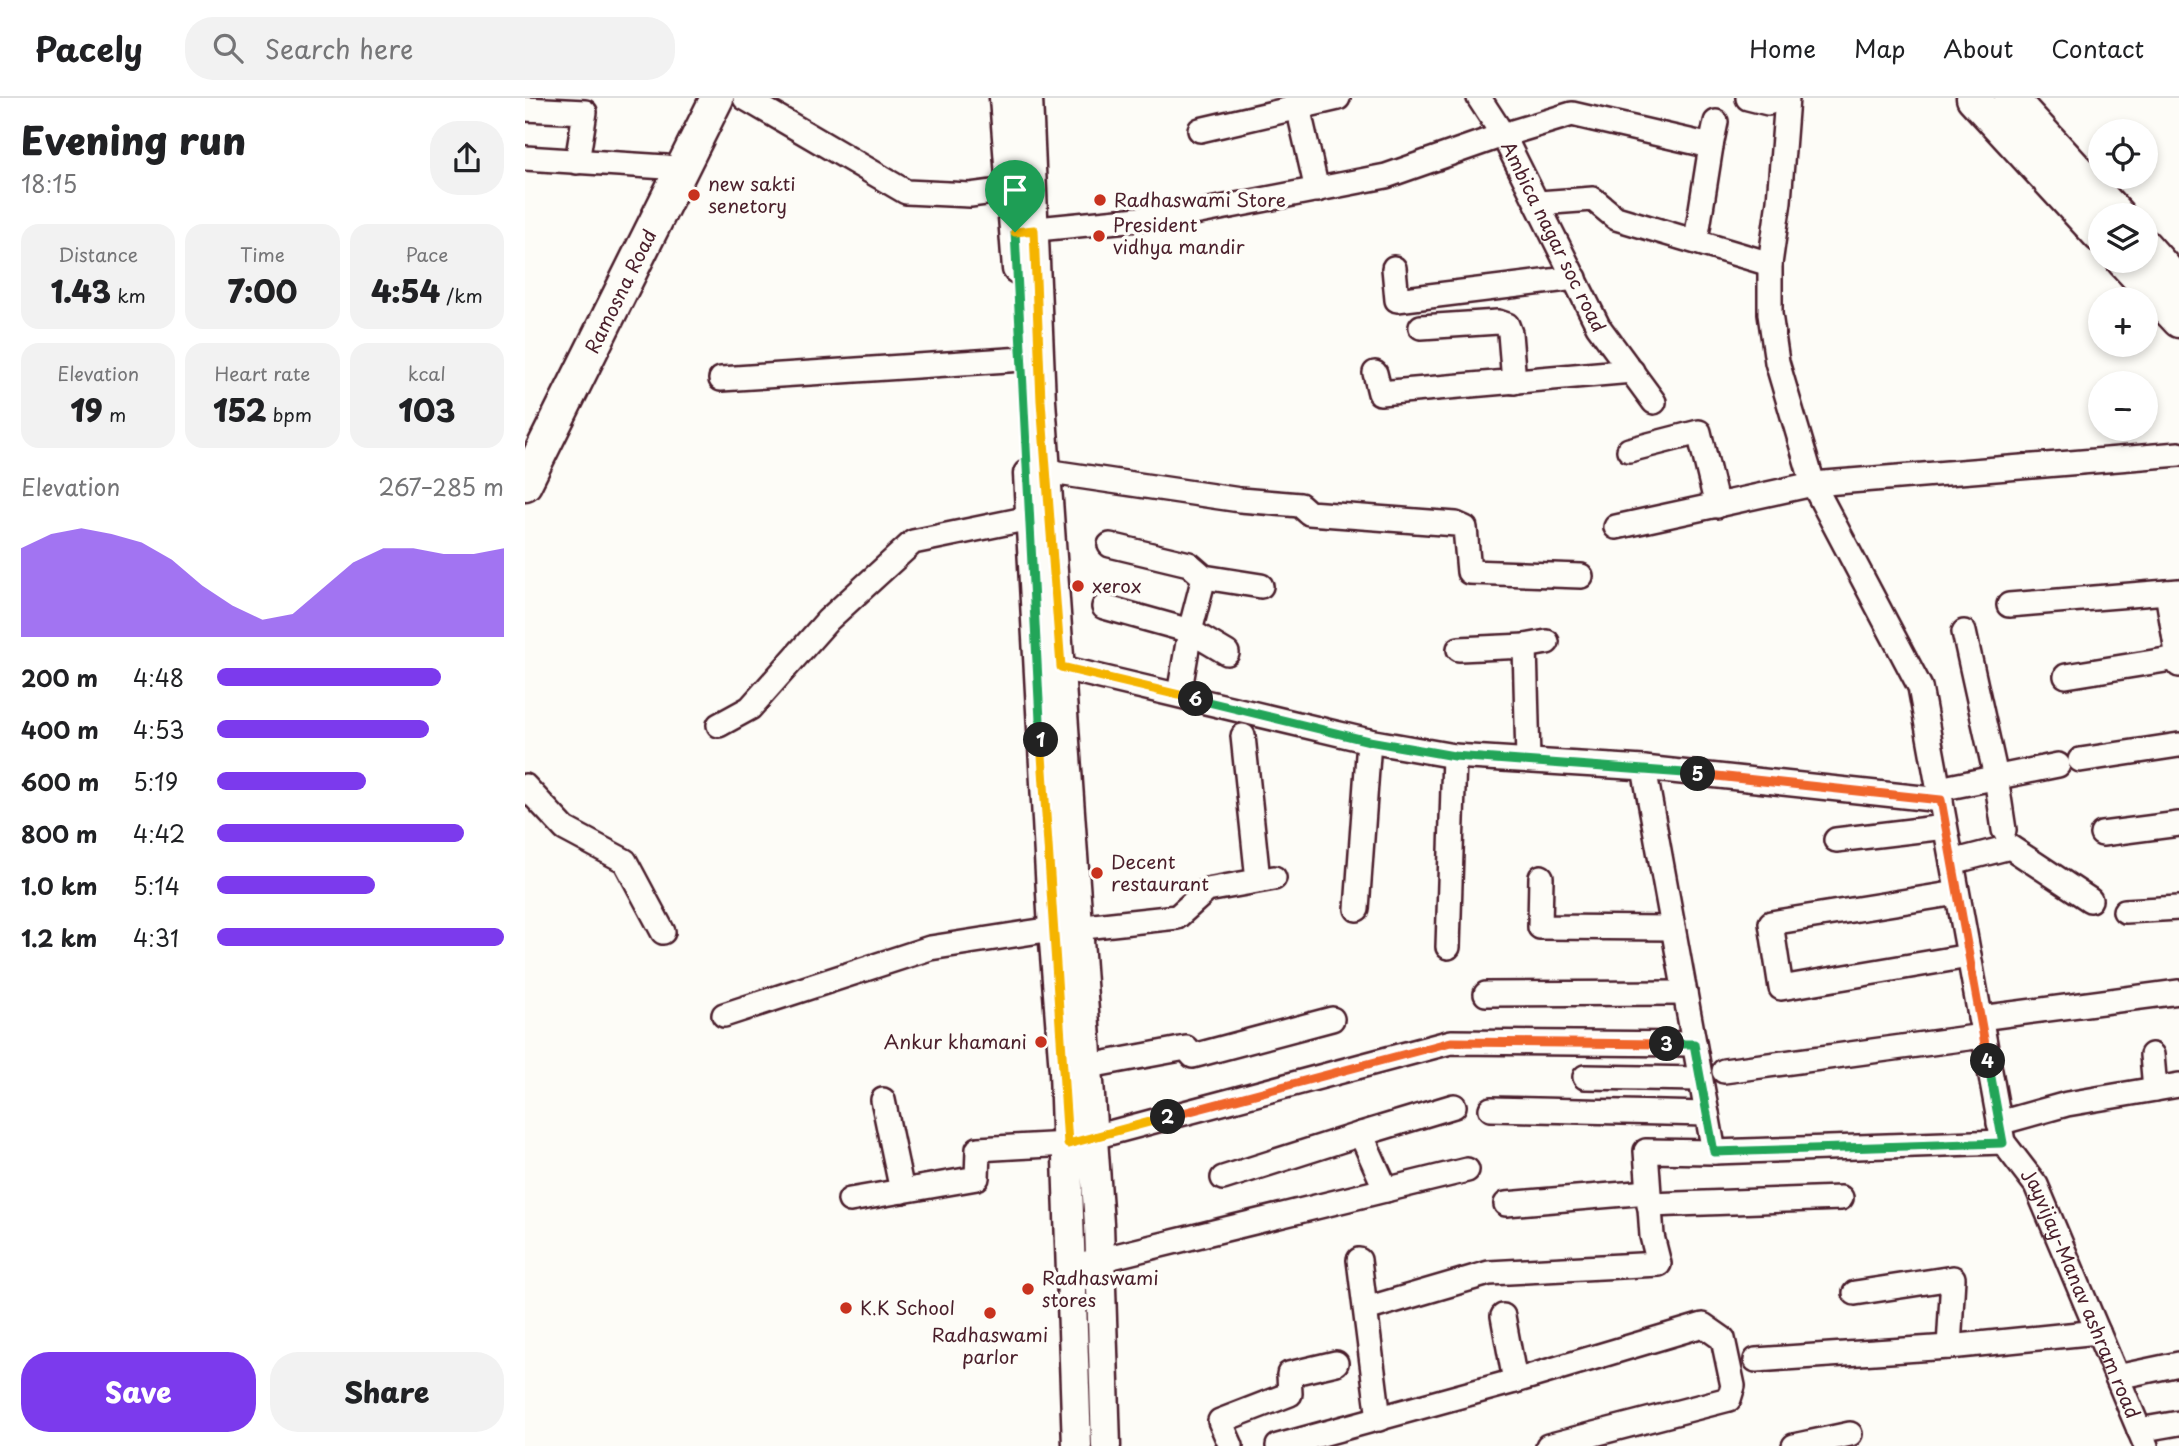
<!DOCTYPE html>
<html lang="en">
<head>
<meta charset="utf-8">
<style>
  :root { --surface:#fff; --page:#f2f2f2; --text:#202124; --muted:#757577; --line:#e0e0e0; --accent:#7c3aed }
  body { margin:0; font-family:"Playpen Sans",sans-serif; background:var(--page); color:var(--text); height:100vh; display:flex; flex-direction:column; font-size:26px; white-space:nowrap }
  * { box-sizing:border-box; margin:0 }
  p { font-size:23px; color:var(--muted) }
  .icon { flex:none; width:38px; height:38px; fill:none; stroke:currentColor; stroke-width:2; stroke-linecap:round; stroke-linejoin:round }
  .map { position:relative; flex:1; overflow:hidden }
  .panel { display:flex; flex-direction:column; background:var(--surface); width:525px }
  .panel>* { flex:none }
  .controls { position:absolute; left:1563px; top:21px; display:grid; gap:14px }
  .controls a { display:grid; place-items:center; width:70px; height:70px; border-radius:50%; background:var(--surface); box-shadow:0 4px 10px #0003; font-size:35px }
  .pin { position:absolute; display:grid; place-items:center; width:60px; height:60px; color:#fff; margin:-72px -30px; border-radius:50% 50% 50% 0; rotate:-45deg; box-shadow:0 0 7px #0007 }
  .pin .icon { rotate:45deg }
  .km { position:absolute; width:35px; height:35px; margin:-18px; border-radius:50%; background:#222; color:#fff; font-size:19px; line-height:35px; text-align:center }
  .round { display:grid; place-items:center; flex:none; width:74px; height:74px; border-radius:28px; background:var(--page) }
  .summary { display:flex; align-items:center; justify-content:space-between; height:119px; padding:0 21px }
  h1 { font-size:38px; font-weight:800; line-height:52px }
  .figures { display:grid; grid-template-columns:repeat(3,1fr); gap:10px; height:119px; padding:7px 21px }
  .figures div { display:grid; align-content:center; border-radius:18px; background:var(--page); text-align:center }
  .figures b { font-size:30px; font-weight:800 }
  .figures small { font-size:19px; font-weight:400 }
  .figures p { font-size:19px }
  .chart { height:196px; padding:14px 21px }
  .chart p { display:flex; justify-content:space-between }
  .chart svg { width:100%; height:126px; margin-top:7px; fill:var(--accent); opacity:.7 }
  .cta { display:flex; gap:14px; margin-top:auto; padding:14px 21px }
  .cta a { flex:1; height:80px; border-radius:28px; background:var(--accent); color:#fff; font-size:28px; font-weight:800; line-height:80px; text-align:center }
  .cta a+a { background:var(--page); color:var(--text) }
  ul { padding:0 21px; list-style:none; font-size:23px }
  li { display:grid; grid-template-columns:112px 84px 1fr; align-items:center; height:52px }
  li i { height:18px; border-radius:9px; background:var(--accent) }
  header { display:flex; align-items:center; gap:42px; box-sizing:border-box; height:98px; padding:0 35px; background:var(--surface); border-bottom:2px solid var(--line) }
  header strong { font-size:33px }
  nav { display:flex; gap:38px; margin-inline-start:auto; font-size:24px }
  .search { width:490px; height:63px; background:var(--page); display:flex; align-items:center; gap:18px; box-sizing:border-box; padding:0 24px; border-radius:28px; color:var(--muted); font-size:26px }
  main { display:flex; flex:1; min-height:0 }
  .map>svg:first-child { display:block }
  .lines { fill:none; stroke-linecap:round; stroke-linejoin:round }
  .minor-casing { stroke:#4a1f2b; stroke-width:28 }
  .major-casing { stroke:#4a1f2b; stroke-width:33 }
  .highway-casing { stroke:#4a1f2b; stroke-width:37 }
  .minor { stroke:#fdfcf7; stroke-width:23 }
  .major { stroke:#fdfcf7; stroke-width:28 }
  .highway { stroke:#fdfcf7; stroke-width:32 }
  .split-1-casing { stroke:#fff; stroke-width:14 }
  .split-2-casing { stroke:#fff; stroke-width:14 }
  .split-3-casing { stroke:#fff; stroke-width:14 }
  .split-4-casing { stroke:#fff; stroke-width:14 }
  .split-5-casing { stroke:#fff; stroke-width:14 }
  .split-6-casing { stroke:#fff; stroke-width:14 }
  .split-7-casing { stroke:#fff; stroke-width:14 }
  .split-1 { stroke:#22a559; stroke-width:9 }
  .split-2 { stroke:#f5b400; stroke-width:9 }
  .split-3 { stroke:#f0652b; stroke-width:9 }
  .split-4 { stroke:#22a559; stroke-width:9 }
  .split-5 { stroke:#f0652b; stroke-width:9 }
  .split-6 { stroke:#22a559; stroke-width:9 }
  .split-7 { stroke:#f5b400; stroke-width:9 }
  .poi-dot { fill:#c8321e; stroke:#fdfcf7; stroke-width:2.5 }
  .labels { text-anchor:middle; stroke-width:7; stroke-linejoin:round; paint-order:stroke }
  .poi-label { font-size:19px; fill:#4a1f2b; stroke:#fdfcf7; text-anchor:start }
  .street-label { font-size:19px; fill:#4a1f2b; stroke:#fdfcf7 }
</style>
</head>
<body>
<header>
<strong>Pacely</strong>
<div class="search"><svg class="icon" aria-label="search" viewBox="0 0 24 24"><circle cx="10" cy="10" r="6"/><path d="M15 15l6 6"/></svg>Search here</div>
<nav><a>Home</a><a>Map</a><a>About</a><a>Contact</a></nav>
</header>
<main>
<section class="panel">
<div class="summary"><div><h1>Evening run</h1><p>18:15</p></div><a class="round"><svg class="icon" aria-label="share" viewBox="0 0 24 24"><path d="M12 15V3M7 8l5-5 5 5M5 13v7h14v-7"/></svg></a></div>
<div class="figures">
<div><p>Distance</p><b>1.43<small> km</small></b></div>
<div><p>Time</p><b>7:00</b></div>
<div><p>Pace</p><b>4:54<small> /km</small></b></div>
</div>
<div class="figures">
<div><p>Elevation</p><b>19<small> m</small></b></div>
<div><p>Heart rate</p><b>152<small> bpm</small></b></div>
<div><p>kcal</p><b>103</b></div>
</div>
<div class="chart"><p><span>Elevation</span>267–285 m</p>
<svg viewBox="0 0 160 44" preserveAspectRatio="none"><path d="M0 44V13L10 8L20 6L30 8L40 11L50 17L60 26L70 33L80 38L90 36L100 27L110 18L120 13L130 13L140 15L150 15L160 13V44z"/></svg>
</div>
<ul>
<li><b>200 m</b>4:48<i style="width:78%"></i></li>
<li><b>400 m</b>4:53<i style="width:74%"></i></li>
<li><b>600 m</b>5:19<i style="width:52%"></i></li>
<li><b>800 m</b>4:42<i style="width:86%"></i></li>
<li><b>1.0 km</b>5:14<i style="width:55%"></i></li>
<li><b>1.2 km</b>4:31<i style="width:100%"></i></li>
</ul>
<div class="cta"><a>Save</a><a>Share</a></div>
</section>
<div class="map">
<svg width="1654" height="1348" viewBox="0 0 1654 1348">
  <rect width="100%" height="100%" fill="#fdfcf7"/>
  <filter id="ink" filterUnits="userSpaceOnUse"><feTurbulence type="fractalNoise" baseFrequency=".0143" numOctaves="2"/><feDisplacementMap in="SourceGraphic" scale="14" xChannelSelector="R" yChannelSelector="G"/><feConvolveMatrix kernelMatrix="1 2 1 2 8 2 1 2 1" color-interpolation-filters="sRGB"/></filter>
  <g filter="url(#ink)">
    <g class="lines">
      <defs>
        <g id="minor">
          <path d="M 220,0 L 381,94 L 445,97 L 483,92"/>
          <path d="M 771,0 L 792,92"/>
          <path d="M 954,0 L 978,37 L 1047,16 L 1186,48 L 1173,130"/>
          <path d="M 1223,0 L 1243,5 L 1257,0"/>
          <path id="s1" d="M 1262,0 L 1254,103 L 1245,166 L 1245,216 L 1252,264 L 1288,386 L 1395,589 L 1478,1044 L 1511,1087 L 1621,1348"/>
          <path d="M 0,11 L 60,14 L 52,64"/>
          <path d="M 675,32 L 813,0"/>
          <path d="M 1186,48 L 1191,24"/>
          <path d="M 0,60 L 141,69"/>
          <path d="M 1014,105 L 1068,101 L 1091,120 L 1245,166"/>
          <path id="s2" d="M 492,133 L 664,116 L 861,78 L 978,37 L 1073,228 L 1129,304"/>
          <path d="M 869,170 L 872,202 L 1050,180"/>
          <path d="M 896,229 L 973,224 L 982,227 L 985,235 L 989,284"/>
          <path d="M 850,275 L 855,295 L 1107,273"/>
          <path d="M 196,281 L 498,261"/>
          <path d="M 1104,352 L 1174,334 L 1192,408"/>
          <path d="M 506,371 L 715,402 L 775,407 L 784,415 L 931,426 L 940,430 L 944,474 L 1056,478"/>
          <path d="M 1091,429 L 1288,386 L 1654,356"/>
          <path d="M 585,447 L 664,466 L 679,479 L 736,488"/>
          <path d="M 1484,507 L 1642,494"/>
          <path d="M 579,509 L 665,533 L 679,479"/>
          <path d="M 1439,534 L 1471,679 L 1479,732"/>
          <path d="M 1000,548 L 1022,544"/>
          <path d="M 934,551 L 1000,548 L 1003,662"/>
          <path d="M 1653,560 L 1642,494 L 1654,493"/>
          <path d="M 521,566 L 844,643 L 929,658 L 1119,670 L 1416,702"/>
          <path d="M 1541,578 L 1653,560 L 1654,567"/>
          <path d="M 654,597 L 665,533 L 702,555"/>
          <path d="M 194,627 L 225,610 L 303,522 L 388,444 L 505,420"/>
          <path d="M 718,638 L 733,782"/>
          <path d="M 1555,662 L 1654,647"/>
          <path d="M 1119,670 L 1189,1054 L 1478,1044"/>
          <path d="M 0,688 L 40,731 L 100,763 L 138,834"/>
          <path d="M 1414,691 L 1533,667"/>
          <path d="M 1577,736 L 1654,726"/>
          <path d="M 1311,742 L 1420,729"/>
          <path d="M 1427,764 L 1485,749 L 1565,802"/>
          <path d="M 1016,779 L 1015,829 L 1148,830"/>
          <path d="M 1432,795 L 1246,825 L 1256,890 L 1444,858"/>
          <path d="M 832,811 L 844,643"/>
          <path d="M 1600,813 L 1654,810"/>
          <path d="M 550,830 L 652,819 L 682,792 L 749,780"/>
          <path d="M 923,849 L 929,658"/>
          <path d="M 961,896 L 1160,895"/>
          <path d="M 199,917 L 405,850 L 528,831"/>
          <path d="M 1455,920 L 1654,894"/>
          <path d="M 1627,957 L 1630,991"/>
          <path d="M 564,968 L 661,950 L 668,958 L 807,921"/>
          <path d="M 1199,973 L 1458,938"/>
          <path d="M 1060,979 L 1175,981"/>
          <path d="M 358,1002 L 377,1093"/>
          <path d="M 966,1011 L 1182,1016"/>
          <path d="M 1474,1025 L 1542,1006 L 1654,987"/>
          <path d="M 836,1036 L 929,1008"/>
          <path d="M 698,1080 L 836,1036 L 861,1092"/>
          <path d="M 325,1102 L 452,1080 L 453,1051 L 543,1046 L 926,944 L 1169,946"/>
          <path d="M 981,1106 L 1123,1094"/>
          <path d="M 1124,1107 L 1316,1100"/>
          <path d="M 834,1162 L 854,1321"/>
          <path d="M 558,1166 L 942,1072"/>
          <path d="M 1330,1195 L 1428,1180 L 1424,1249"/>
          <path d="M 841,1211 L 964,1175 L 1134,1166 L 1127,1138 L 1121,1053 L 1189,1054"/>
          <path d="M 978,1218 L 990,1283 L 1178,1227 L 1198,1241 L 1208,1288 L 1204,1301 L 1023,1348"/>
          <path d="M 1231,1262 L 1424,1249 L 1573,1234"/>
          <path d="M 1592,1279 L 1654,1266"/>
          <path d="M 1614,1332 L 1654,1325"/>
          <path d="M 706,1348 L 695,1323 L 765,1296 L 764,1276 L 811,1265"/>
          <path d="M 753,1348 L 990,1283"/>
          <path d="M 1269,1348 L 1325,1336"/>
        </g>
        <path id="major" d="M 479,0 L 492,171
          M 503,0 L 516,303 L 574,1126 L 581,1348
          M 503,376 L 528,831 L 539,973 L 552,1348"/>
        <g id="highway">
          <path d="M 1448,0 L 1575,138"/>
          <path d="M 1486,0 L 1593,117"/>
          <path d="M 1620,148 L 1654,186"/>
          <path d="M 1598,163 L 1654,223"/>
          <path id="s3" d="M 0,386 L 192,0"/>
        </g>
      </defs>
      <use href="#minor" class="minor-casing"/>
      <use href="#major" class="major-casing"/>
      <use href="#highway" class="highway-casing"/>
      <use href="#minor" class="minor"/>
      <use href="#major" class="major"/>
      <use href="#highway" class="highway"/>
    </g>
  </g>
  <g class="lines" filter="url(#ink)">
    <defs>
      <path id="split-1" d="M 490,134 L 516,642"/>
      <path id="split-2" d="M 516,642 L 543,1046 L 643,1019"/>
      <path id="split-3" d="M 643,1019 L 926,944 L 1142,946"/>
      <path id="split-4" d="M 1142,946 L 1169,946 L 1189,1054 L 1478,1045 L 1463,963"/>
      <path id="split-5" d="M 1173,676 L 1416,702 L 1463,963"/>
      <path id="split-6" d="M 671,601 L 844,643 L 929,658 L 1173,676"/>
      <path id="split-7" d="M 490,134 L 509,132 L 516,303 L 536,569 L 671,601"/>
    </defs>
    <use href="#split-1" class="split-1-casing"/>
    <use href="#split-2" class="split-2-casing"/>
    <use href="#split-3" class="split-3-casing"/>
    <use href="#split-4" class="split-4-casing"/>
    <use href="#split-5" class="split-5-casing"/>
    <use href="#split-6" class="split-6-casing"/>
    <use href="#split-7" class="split-7-casing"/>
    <use href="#split-1" class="split-1"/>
    <use href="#split-2" class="split-2"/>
    <use href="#split-3" class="split-3"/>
    <use href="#split-4" class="split-4"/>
    <use href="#split-5" class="split-5"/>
    <use href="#split-6" class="split-6"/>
    <use href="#split-7" class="split-7"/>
  </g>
  <g class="poi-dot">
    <circle cx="169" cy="97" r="7"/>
    <circle cx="575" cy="102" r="7"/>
    <circle cx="574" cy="138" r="7"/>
    <circle cx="553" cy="488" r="7"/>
    <circle cx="572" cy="775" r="7"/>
    <circle cx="516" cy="944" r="7"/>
    <circle cx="503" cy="1191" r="7"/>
    <circle cx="321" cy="1210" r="7"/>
    <circle cx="465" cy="1215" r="7"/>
  </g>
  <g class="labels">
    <g class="poi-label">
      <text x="183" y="93">new sakti<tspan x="183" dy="22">senetory</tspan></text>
      <text x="589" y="109">Radhaswami Store</text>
      <text x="588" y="134">President<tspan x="588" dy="22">vidhya mandir</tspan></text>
      <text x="567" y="495">xerox</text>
      <text x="586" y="771">Decent<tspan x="586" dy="22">restaurant</tspan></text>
      <text x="502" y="951" text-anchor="end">Ankur khamani</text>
      <text x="517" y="1187">Radhaswami<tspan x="517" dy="22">stores</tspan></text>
      <text x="335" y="1217">K.K School</text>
      <text x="465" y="1244" text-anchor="middle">Radhaswami<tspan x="465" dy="22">parlor</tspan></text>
    </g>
    <g class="street-label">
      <text dy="7" stroke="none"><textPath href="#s2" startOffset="611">Ambica nagar soc road</textPath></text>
      <text dy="7" stroke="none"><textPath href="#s3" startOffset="215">Ramosna Road</textPath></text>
      <text dy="7" stroke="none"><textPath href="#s1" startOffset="1256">Jayvijay-Manav ashram road</textPath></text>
    </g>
  </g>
</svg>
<div class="controls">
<a><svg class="icon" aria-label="locate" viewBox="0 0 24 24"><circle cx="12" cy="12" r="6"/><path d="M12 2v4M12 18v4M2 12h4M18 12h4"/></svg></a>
<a><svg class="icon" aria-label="layers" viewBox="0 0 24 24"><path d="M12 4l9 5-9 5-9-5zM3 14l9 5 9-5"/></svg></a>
<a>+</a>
<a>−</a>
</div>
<div class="pin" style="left:490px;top:134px;background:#1e9e55"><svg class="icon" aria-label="arrive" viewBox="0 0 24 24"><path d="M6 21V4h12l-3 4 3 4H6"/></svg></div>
<b class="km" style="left:516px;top:642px">1</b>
<b class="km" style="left:643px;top:1019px">2</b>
<b class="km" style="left:1142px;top:946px">3</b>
<b class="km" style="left:1463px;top:963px">4</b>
<b class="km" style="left:1173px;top:676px">5</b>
<b class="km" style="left:671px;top:601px">6</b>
</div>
</main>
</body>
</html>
